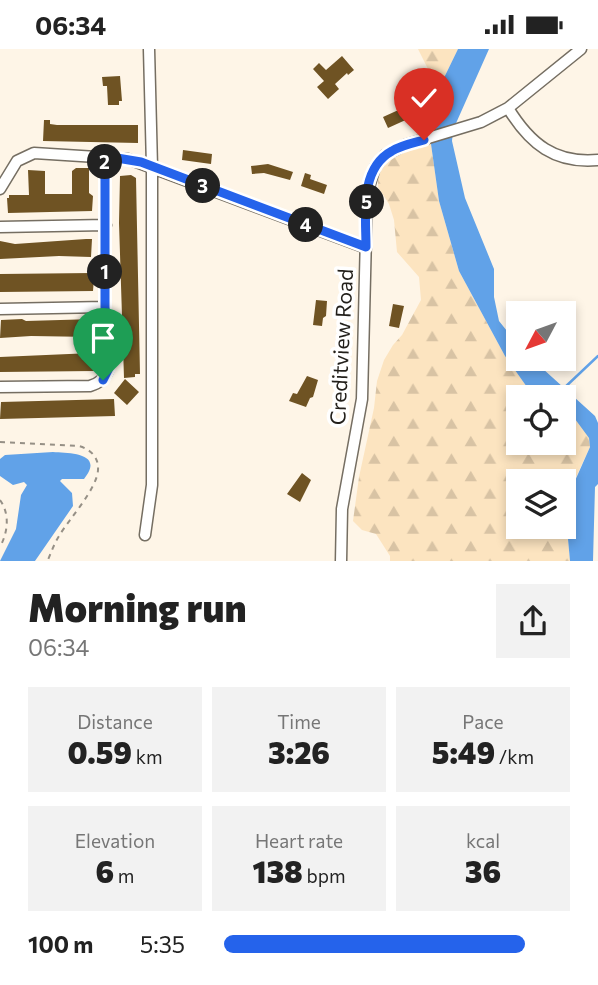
<!DOCTYPE html>
<html lang="en">
<head>
<meta charset="utf-8">
<style>
  :root { --surface:#fff; --page:#f2f2f2; --text:#222; --muted:#767676; --accent:#2563eb }
  body { margin:0; font-family:Commissioner,sans-serif; background:var(--page); color:var(--text); height:100vh; display:flex; flex-direction:column; font-size:26px; white-space:nowrap }
  * { box-sizing:border-box; margin:0 }
  p { font-size:23px; color:var(--muted) }
  .icon { flex:none; width:38px; height:38px; fill:none; stroke:currentColor; stroke-width:2; stroke-linecap:round; stroke-linejoin:round }
  .map { position:relative; height:512px; overflow:hidden }
  .sheet { display:flex; flex-direction:column; background:var(--surface); flex:1 }
  .sheet>* { flex:none }
  .needle { width:46px; rotate:229deg }
  .buttons { position:absolute; left:506px; top:252px; display:grid; gap:14px }
  .buttons a { display:grid; place-items:center; width:70px; height:70px; border-radius:0px; background:var(--surface); box-shadow:0 4px 10px #0003; font-size:35px }
  .pin { position:absolute; display:grid; place-items:center; width:60px; height:60px; color:#fff; margin:-72px -30px; border-radius:50% 50% 50% 0; rotate:-45deg; box-shadow:0 0 7px #0007 }
  .pin .icon { rotate:45deg }
  .km { position:absolute; width:35px; height:35px; margin:-18px; border-radius:50%; background:#222; color:#fff; font-size:19px; line-height:35px; text-align:center }
  .round { display:grid; place-items:center; flex:none; width:74px; height:74px; border-radius:0px; background:var(--page) }
  .headline { display:flex; align-items:center; justify-content:space-between; height:119px; padding:0 28px }
  h1 { font-size:38px; font-weight:800; line-height:52px }
  .stats { display:grid; grid-template-columns:repeat(3,1fr); gap:10px; height:119px; padding:7px 28px }
  .stats div { display:grid; align-content:center; border-radius:0px; background:var(--page); text-align:center }
  .stats b { font-size:30px; font-weight:800 }
  .stats small { font-size:19px; font-weight:400 }
  .stats p { font-size:19px }
  ul { padding:0 28px; list-style:none; font-size:23px }
  li { display:grid; grid-template-columns:112px 84px 1fr; align-items:center; height:52px }
  li i { height:18px; border-radius:9px; background:var(--accent) }
  .status { display:flex; justify-content:space-between; align-items:center; height:49px; padding:0 35px; background:var(--surface); direction:ltr }
  .status svg { height:19px; fill:currentColor }
  .map>svg:first-child { display:block }
  .forest { fill:url(#forest-firs); fill-rule:evenodd }
  .water { fill:#61a2e8 }
  .lines { fill:none; stroke-linecap:round; stroke-linejoin:round }
  .stream { stroke:#61a2e8; stroke-width:2.5 }
  .building { fill:#6f5323 }
  .minor-casing { stroke:#756e62; stroke-width:13 }
  .path { stroke:#969086; stroke-width:2; stroke-dasharray:5 5; stroke-linecap:butt }
  .minor { stroke:#fff; stroke-width:10 }
  .route-casing { stroke:#fff; stroke-width:14 }
  .route { stroke:#2563eb; stroke-width:9 }
  .labels { text-anchor:middle; stroke-width:7; stroke-linejoin:round; paint-order:stroke }
  .street-label { font-size:21px; fill:#221f1a; stroke:#fff }
</style>
</head>
<body>
<div class="status"><b>06:34</b><svg viewBox="0 0 49 12"><path d="M0 12V9h3v3zM5 12V6h3v6zM10 12V3h3v9zM15 12V0h3v12zM26 1h20v11H26zM47 4h2v5h-2z"/></svg></div>
<div class="map">
<svg width="598" height="513" viewBox="0 0 598 513">
  <defs>
    <pattern id="forest-firs" width="22" height="20" patternUnits="userSpaceOnUse" patternTransform="scale(1.75)"><rect width="22" height="20" fill="#fce4c0"/><path d="M5 1l3.5 6h-7zM16 11l3.5 6h-7z" fill="#d8c3a4"/></pattern>
  </defs>
  <rect width="100%" height="100%" fill="#fef5e7"/>
  <path class="forest" d="M 418,0 L 458,0 L 441,35 L 428,20 Z
    M 431,95 L 439,152 L 459,222 L 505,307 L 534,348 L 518,348 L 518,394 L 560,394 L 565,397 L 564,355 L 589,388 L 590,398 L 576,428 L 568,490 L 570,512 L 390,512 L 390,507 L 376,485 L 362,481 L 353,472 L 359,428 L 374,359 L 377,332 L 384,311 L 393,296 L 402,286 L 421,251 L 419,228 L 397,203 L 394,171 L 389,155 L 378,138 L 378,122 L 399,96 ZM 518,432 L 564,432 L 564,478 L 518,478 Z"/>
  <path class="water" d="M 458,0 L 489,0 L 453,81 L 452,92 L 465,149 L 494,220 L 494,248 L 499,272 L 511,287 L 518,290 L 518,310 L 537,310 L 542,319 L 595,367 L 598,374 L 598,435 L 595,438 L 593,512 L 570,512 L 568,490 L 570,443 L 590,398 L 589,389 L 564,355 L 564,348 L 556,348 L 548,341 L 537,339 L 538,348 L 534,348 L 505,307 L 459,222 L 439,152 L 431,95 L 435,53 L 441,35 Z
    M 53,403 C 70,404 105,404 84,430 L 62,430 L 60,432 L 72,444 L 73,457 L 35,512 L 0,512 L 16,480 L 21,446 L 27,436 L 24,433 L 13,436 L 0,427 L 0,410 L 5,406 Z"/>
  <g class="lines">
    <path class="stream" d="M 562,341 L 598,307"/>
  </g>
  <path class="building" d="M 342,7 L 354,21 L 348,26 L 347,24 L 335,35 L 339,40 L 328,50 L 317,38 L 324,32 L 313,20 L 319,14 L 326,21 Z
    M 120,27 L 122,52 L 119,52 L 119,56 L 108,56 L 107,37 L 103,37 L 102,28 Z
    M 405,58 L 410,69 L 388,79 L 383,68 Z
    M 44,71 L 50,71 L 50,75 L 57,76 L 138,76 L 138,94 L 43,92 Z
    M 183,101 L 212,105 L 211,115 L 182,111 Z
    M 268,115 L 293,123 L 290,131 L 264,124 L 252,125 L 251,117 Z
    M 76,119 L 89,119 L 89,144 L 93,147 L 92,162 L 8,164 L 7,149 L 9,149 L 9,146 L 29,146 L 28,121 L 45,122 L 45,145 L 72,145 L 72,122 Z
    M 305,124 L 311,126 L 310,130 L 327,136 L 324,145 L 301,137 Z
    M 131,126 L 136,129 L 140,325 L 135,325 L 135,328 L 124,329 L 119,174 L 120,127 Z
    M 86,190 L 92,190 L 91,208 L 59,207 L 0,210 L 0,192 L 15,195 Z
    M 92,224 L 94,229 L 93,242 L 0,243 L 0,225 Z
    M 316,251 L 327,252 L 326,267 L 323,269 L 322,277 L 313,276 Z
    M 393,255 L 404,257 L 399,279 L 389,277 Z
    M 22,270 L 26,272 L 95,270 L 96,284 L 93,284 L 93,288 L 31,287 L 0,289 L 1,271 Z
    M 92,304 L 95,309 L 94,322 L 0,323 L 0,308 Z
    M 307,327 L 318,331 L 313,348 L 310,349 L 306,358 L 289,352 L 293,344 L 297,345 Z
    M 125,330 L 139,343 L 127,356 L 114,344 Z
    M 114,350 L 115,367 L 0,370 L 1,353 Z
    M 302,424 L 311,431 L 300,453 L 287,445 Z"/>
  <g class="lines">
    <defs>
      <path id="minor" d="M 508,59 C 530,95 555,115 598,111
        M 0,140 L 17,112 L 34,104 L 128,110 L 366,199
        M 0,178 L 106,176
        M 0,260 L 105,258
        M 0,338 L 90,337 C 100,334 106,329 109,319 L 105,258 L 105,107
        M 145,486 L 152,436 L 152,118 L 149,0
        M 341,513 L 342,460 L 362,350 L 367,145 L 375,118 L 385,106 L 405,96 L 481,73 L 508,59 L 581,0"/>
    </defs>
    <use href="#minor" class="minor-casing"/>
    <path class="path" d="M 0,393 L 79,397 C 90,400 99,408 98,421 C 97,440 69,470 59,487 C 54,495 51,504 47,513
      M 0,451 C 10,465 8,483 0,498"/>
    <use href="#minor" class="minor"/>
  </g>
  <g class="lines">
    <defs>
      <path id="route" d="M 103,331 L 109,319 L 105,258 L 105,107 L 141,113 L 366,198 C 366,166 359,120 392,102 C 402,96 413,94 424,91"/>
    </defs>
    <use href="#route" class="route-casing"/>
    <use href="#route" class="route"/>
  </g>
  <g class="labels">
    <g class="street-label">
      <text transform="translate(342 298) rotate(-87)" y="7">Creditview Road</text>
    </g>
  </g>
</svg>
<div class="buttons">
<a><svg class="needle" viewBox="-14 -14 28 28"><path d="M0-13l5 13h-10z" fill="#e53935"/><path d="M0 13l5-13h-10z" fill="#767676"/></svg></a>
<a><svg class="icon" aria-label="locate" viewBox="0 0 24 24"><circle cx="12" cy="12" r="6"/><path d="M12 2v4M12 18v4M2 12h4M18 12h4"/></svg></a>
<a><svg class="icon" aria-label="layers" viewBox="0 0 24 24"><path d="M12 4l9 5-9 5-9-5zM3 14l9 5 9-5"/></svg></a>
</div>
<div class="pin" style="left:103px;top:331px;background:#1e9e55"><svg class="icon" aria-label="arrive" viewBox="0 0 24 24"><path d="M6 21V4h12l-3 4 3 4H6"/></svg></div>
<div class="pin" style="left:424px;top:91px;background:#d93025"><svg class="icon" aria-label="check" viewBox="0 0 24 24"><path d="M5 12l5 5 9-10"/></svg></div>
<b class="km" style="left:105px;top:223px">1</b>
<b class="km" style="left:105px;top:113px">2</b>
<b class="km" style="left:203px;top:137px">3</b>
<b class="km" style="left:306px;top:176px">4</b>
<b class="km" style="left:367px;top:153px">5</b>
</div>
<section class="sheet">
<div class="headline"><div><h1>Morning run</h1><p>06:34</p></div><a class="round"><svg class="icon" aria-label="share" viewBox="0 0 24 24"><path d="M12 15V3M7 8l5-5 5 5M5 13v7h14v-7"/></svg></a></div>
<div class="stats">
<div><p>Distance</p><b>0.59<small> km</small></b></div>
<div><p>Time</p><b>3:26</b></div>
<div><p>Pace</p><b>5:49<small> /km</small></b></div>
</div>
<div class="stats">
<div><p>Elevation</p><b>6<small> m</small></b></div>
<div><p>Heart rate</p><b>138<small> bpm</small></b></div>
<div><p>kcal</p><b>36</b></div>
</div>
<ul>
<li><b>100 m</b>5:35<i style="width:87%"></i></li>
</ul>
</section>
</body>
</html>
